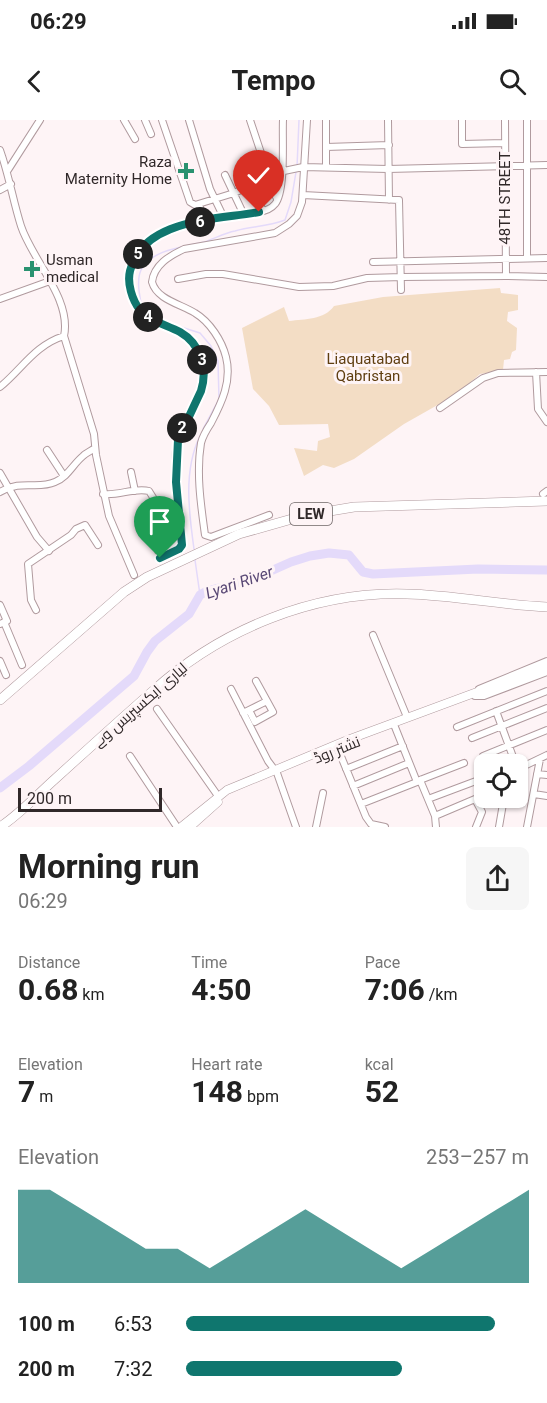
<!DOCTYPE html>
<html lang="en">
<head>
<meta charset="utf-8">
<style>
  :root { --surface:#fff; --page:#f6f6f6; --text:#222; --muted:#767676; --accent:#0f766e }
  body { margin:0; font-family:Roboto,Cairo,sans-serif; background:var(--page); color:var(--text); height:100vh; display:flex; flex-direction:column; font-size:22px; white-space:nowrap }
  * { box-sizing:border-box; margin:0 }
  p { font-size:20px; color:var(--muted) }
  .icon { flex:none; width:33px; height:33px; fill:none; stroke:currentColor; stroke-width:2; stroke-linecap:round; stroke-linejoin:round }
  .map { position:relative; height:707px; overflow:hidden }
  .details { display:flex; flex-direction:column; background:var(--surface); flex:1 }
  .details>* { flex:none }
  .tools { position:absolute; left:474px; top:634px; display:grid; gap:12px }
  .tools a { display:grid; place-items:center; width:54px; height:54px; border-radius:9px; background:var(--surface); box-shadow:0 2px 4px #0004; font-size:30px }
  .scale { position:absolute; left:18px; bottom:15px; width:144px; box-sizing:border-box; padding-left:6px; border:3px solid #302829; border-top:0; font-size:16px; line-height:21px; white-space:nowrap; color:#302829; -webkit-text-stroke:4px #fef4f6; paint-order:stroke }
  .pin { position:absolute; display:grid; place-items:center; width:51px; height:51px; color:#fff; margin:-62px -26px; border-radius:50% 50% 50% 0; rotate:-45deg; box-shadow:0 0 6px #0007 }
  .pin .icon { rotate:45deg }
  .km { position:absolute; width:30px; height:30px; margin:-15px; border-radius:50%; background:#222; color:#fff; font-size:16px; line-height:30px; text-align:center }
  .round { display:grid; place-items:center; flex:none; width:63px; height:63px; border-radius:9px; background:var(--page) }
  .headline { display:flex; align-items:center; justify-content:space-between; height:102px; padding:0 18px }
  h1 { font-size:33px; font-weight:700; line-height:45px }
  .figures { display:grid; grid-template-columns:repeat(3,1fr); gap:9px; height:102px; padding:6px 18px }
  .figures div { display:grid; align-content:center }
  .figures b { font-size:30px; font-weight:700 }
  .figures small { font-size:16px; font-weight:400 }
  .figures p { font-size:16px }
  .chart { height:168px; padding:12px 18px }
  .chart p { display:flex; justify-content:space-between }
  .chart svg { width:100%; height:108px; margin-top:6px; fill:var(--accent); opacity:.7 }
  ul { padding:0 18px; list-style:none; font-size:20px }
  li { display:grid; grid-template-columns:96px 72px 1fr; align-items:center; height:45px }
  li i { height:15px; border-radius:8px; background:var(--accent) }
  .status { display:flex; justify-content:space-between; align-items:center; height:42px; padding:0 30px; background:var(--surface); direction:ltr }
  .status svg { height:16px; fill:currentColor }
  header { display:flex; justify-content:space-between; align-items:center; height:78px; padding:0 18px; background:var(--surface); font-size:27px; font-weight:700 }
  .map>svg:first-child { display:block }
  .green { fill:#f3ddc5 }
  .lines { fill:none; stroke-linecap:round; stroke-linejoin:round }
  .stream { stroke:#e4dafa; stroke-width:1.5 }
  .river { stroke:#e4dafa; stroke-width:9 }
  .minor-casing { stroke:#b09a9e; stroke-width:8 }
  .major-casing { stroke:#b09a9e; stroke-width:9 }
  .highway-casing { stroke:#b09a9e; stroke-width:10 }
  .minor { stroke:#fff; stroke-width:6 }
  .major { stroke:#fff; stroke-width:8 }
  .highway { stroke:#fff; stroke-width:9 }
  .route-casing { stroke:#fff; stroke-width:12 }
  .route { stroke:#0f766e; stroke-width:8 }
  .poi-dot { fill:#299270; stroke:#fef4f6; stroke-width:2 }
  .labels { text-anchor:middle; stroke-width:6; stroke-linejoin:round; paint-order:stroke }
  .shield { fill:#fef4f6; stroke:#6e6566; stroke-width:1.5 }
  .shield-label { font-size:14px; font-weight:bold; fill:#302829 }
  .poi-label { font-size:15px; fill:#302829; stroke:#fef4f6; text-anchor:end }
  .street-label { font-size:15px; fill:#302829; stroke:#fef4f6 }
  .park-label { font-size:15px; fill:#5f3e10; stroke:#fef4f6 }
  .water-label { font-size:16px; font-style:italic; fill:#594875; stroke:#fef4f6 }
</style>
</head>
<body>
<div class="status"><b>06:29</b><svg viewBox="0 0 49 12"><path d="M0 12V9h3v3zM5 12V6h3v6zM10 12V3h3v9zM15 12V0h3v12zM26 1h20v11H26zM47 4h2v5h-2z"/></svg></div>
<header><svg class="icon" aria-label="back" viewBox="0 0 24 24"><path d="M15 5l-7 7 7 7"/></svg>Tempo<svg class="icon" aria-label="search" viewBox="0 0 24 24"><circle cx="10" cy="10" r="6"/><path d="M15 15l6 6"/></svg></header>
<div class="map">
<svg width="547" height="707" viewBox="0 0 547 707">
  <rect width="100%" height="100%" fill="#fef4f6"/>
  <path class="green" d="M 500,168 L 501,173 L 518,175 L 518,190 L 508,192 L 507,201 L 517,208 L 516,230 L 512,232 L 510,239 L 504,240 L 503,250 L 480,254 L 457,274 L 404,304 L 354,339 L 334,348 L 323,345 L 304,356 L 294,328 L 317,331 L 318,321 L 330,317 L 328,304 L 279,305 L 269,286 L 253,269 L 242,208 L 284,187 L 289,201 C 305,199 324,200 334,186 L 383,177 Z"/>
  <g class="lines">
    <path class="stream" d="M 297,47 L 299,0
      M 158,199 L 142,188 C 140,177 136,161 141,150 C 152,129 184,127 204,122 C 214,119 224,113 235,111 C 253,106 266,107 285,100 L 291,82 L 296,52
      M 162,201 L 200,213 L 211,226 L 218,241 L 219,279 L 203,309
      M 194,429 C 189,393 183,350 200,316
      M 195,440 L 200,475"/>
    <path class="river" d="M 0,668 L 29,646 L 134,556 L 147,532 L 155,521 L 189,494 L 200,475 L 207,471 L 253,459 L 291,442 L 310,436 L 329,433 L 349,435 L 363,452 L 373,454 L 478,449 L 547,450"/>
    <defs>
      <path id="minor" d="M 124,0 L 135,19
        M 145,0 L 151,14
        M 162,0 L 190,82 L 195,85 L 234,73 L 284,51 L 303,47 L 388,49 L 547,45
        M 189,0 L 210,69 L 224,98
        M 250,0 L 262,36 L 259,38 L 277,79
        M 326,0 L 326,47
        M 388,0 L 389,80
        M 462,0 L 462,24 L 505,23
        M 505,0 L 506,156
        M 326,27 L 389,25
        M 0,30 C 9,55 13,81 21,106 C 32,140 72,179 64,216 L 94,314 L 96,335 L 109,396 L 134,455
        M 242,46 L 263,91
        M 8,50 L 40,0
        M 225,55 L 244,95
        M 0,70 L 11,64
        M 303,75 L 399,80 L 401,170
        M 199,85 L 205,101
        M 527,138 L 527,0
        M 373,142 L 547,138
        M 178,159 L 206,154 L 223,154 L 299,167 L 333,166 L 367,158 L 402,157 L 506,156 L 547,157
        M 0,179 L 50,161
        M 536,252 L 538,289 L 547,302
        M 0,267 C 22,249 35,225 64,216
        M 440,288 L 483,258 L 498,253 L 547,252
        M 47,330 L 64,356
        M 131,352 L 135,371
        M 0,353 L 37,417 L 49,431
        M 0,372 C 22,359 37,370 55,362 C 68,357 73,344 83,336 C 86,333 91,331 95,328
        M 103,374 C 119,376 135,367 149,371 L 154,379 L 158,396 L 153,407 L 160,438 L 181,428 C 183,418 180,406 179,396 C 177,372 172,343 178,319 C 185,290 211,270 201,238 C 193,209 162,210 142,192 C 133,184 127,166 129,155 C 137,99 217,100 259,92 C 265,91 271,89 275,84 C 286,71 282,18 283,0
        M 543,374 L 547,371
        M 269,395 L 211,417 L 205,415 C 201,386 196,353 201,323 C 203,315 207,309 211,303 C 222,282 232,261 226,237 C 222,221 210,202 195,193 C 181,184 157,180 152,162 C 154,145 169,136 184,129 L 275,113 L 289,104 L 297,96 L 302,82 L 307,0
        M 0,485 L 7,501 L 0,504
        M 36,490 L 31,480 L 28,444 L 71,415 L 76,409 L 85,405 L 98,425
        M 4,502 L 22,545
        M 373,515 L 407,597
        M 0,541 L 6,555
        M 256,561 L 267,581
        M 231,569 L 268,641 L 277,653 L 296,707
        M 479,569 L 547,541
        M 475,576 L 484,576 L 547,552
        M 157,589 L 218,676
        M 496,591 L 516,645
        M 243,593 L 267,581 L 273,592 L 255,602 L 249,590
        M 395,607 L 417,662 L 420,660 L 435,696 L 436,707
        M 457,607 L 547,571
        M 472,618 L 547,588
        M 338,629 L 366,697 L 371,704 L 385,707
        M 130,636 L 177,707
        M 483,636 L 547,610
        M 346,649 L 403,626
        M 518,649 L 547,635
        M 537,654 L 547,655
        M 420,660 L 464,643
        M 353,666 L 409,643
        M 534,674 L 547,676
        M 428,679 L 484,658
        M 361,684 L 417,662
        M 435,696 L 475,679 L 482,692 L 476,707
        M 316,707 L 323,673
        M 499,707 L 504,678
        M 527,707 L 540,639"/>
      <path id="major" d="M 181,707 L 227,670 L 350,619 L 547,546
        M 190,707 L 218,682"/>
      <path id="highway" d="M 0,580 L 124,472 L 147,457 L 239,414 L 306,395 L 354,387 L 547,381
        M 0,707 C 20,694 37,675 55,659 C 88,629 120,600 153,571 C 221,509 315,471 407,474 C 454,475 500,485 547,487"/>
    </defs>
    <use href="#minor" class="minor-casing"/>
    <use href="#major" class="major-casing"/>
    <use href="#highway" class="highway-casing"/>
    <use href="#minor" class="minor"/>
    <use href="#major" class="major"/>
    <use href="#highway" class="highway"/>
  </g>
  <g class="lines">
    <defs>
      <path id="route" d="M 160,438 L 179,429 L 182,425 L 176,362 L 178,320 L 201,271 C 208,249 201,224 180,212 C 167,205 149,201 140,190 C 132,180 127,163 130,151 C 143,98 217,100 259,92"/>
    </defs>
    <use href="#route" class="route-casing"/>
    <use href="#route" class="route"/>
  </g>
  <g class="poi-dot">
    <path d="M183 42h6v6h6v6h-6v6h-6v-6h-6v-6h6z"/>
    <path d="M29 140h6v6h6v6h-6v6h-6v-6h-6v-6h6z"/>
  </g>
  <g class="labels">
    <rect class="shield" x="290" y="383" width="42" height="22" rx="4.5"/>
    <g class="shield-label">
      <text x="311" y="399">LEW</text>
    </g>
    <g class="poi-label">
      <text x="172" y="47">Raza<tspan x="172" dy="17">Maternity Home</tspan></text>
      <text x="46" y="145" text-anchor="start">Usman<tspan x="46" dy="17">medical</tspan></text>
    </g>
    <g class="street-label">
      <text transform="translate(505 78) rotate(-90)" y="5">48TH STREET</text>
      <text transform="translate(140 585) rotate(-41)" y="5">لیاری ایکسپریس وے</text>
      <text transform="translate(337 630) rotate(-22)" y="5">نشتر روڈ</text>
    </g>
    <g class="park-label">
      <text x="368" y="244">Liaquatabad<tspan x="368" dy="17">Qabristan</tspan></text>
    </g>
    <g class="water-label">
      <text transform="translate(239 462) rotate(-19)" y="6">Lyari River</text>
    </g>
  </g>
</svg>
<div class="tools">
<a><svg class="icon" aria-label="locate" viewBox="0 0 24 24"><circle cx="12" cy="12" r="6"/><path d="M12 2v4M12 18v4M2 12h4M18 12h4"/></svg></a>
</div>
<div class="scale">200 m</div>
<div class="pin" style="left:160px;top:438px;background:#1e9e55"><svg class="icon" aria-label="arrive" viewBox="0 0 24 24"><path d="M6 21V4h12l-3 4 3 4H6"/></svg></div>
<div class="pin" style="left:259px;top:92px;background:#d93025"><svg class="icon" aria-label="check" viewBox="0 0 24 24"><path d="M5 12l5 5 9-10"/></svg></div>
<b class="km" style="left:182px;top:308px">2</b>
<b class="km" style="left:202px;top:240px">3</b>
<b class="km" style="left:148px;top:197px">4</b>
<b class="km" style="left:138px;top:134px">5</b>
<b class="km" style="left:200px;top:102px">6</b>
</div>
<section class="details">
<div class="headline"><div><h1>Morning run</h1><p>06:29</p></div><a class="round"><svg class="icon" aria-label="share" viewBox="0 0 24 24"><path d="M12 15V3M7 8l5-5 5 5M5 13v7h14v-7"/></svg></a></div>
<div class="figures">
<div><p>Distance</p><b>0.68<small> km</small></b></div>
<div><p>Time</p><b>4:50</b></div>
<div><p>Pace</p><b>7:06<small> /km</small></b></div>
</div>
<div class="figures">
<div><p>Elevation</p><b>7<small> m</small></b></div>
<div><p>Heart rate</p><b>148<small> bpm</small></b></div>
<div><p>kcal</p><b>52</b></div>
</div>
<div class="chart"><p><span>Elevation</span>253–257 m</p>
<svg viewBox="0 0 160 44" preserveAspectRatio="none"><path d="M0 44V6L10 6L20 14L30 22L40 30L50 30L60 38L70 30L80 22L90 14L100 22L110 30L120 38L130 30L140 22L150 14L160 6V44z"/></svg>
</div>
<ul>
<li><b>100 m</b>6:53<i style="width:90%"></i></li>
<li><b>200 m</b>7:32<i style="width:63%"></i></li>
</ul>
</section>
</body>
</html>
